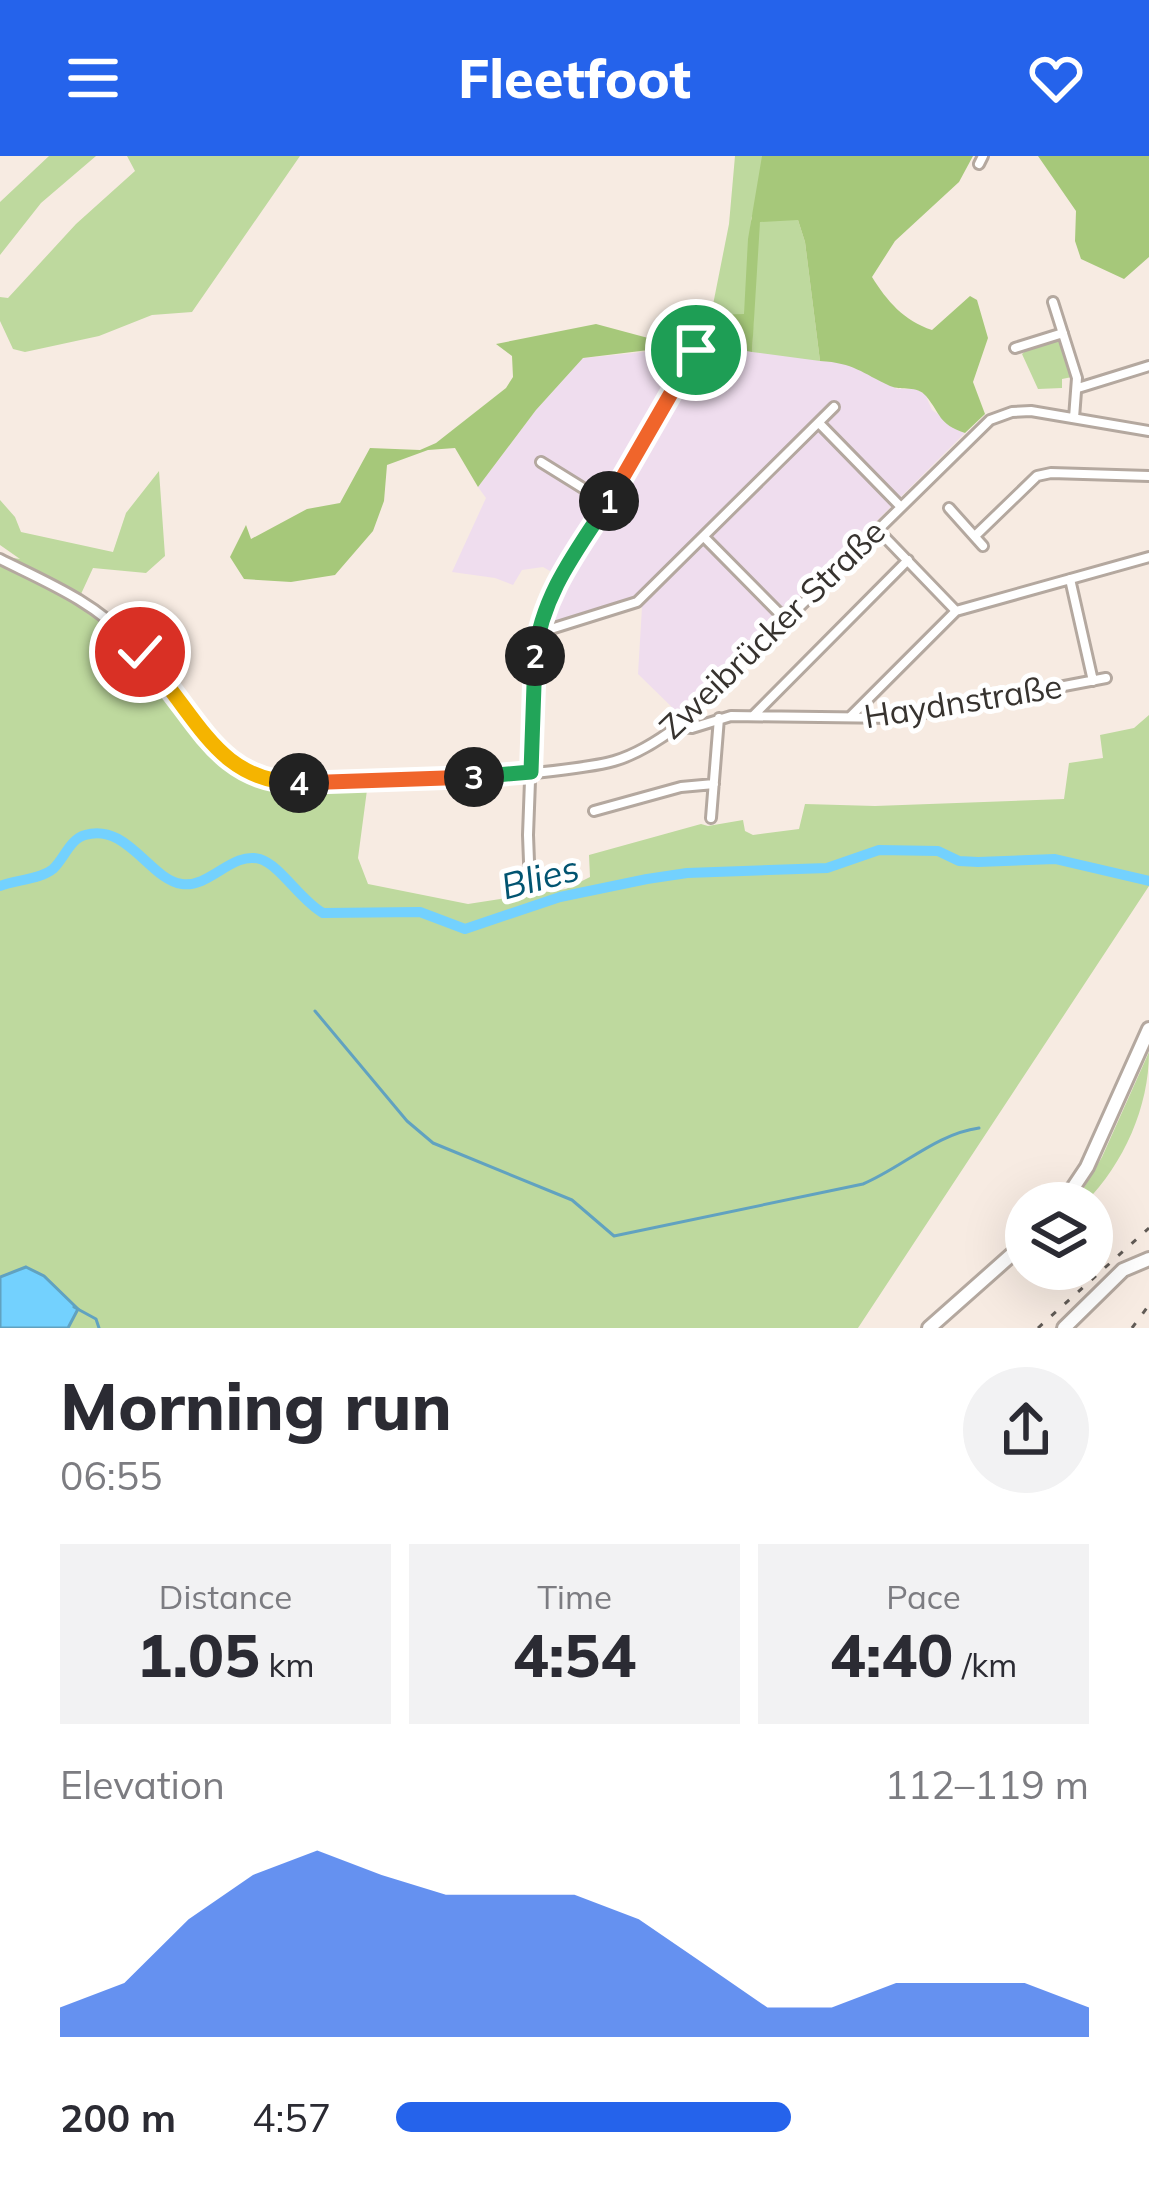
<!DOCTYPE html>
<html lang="en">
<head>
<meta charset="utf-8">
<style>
  :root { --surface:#fff; --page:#f2f2f3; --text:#2b2b33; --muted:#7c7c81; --accent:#2563eb }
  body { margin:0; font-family:Mulish,sans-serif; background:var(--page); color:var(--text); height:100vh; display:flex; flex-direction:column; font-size:45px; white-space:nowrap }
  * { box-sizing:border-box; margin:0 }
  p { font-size:39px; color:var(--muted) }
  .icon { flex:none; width:66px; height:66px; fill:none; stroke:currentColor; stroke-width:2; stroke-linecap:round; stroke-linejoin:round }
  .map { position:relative; height:1172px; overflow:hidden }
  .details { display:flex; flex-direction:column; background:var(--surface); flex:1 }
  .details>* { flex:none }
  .tools { position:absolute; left:1005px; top:1026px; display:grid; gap:24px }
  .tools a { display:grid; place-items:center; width:108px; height:108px; border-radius:50%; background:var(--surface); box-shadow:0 12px 48px #0002; font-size:60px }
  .pin { position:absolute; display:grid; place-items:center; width:102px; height:102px; color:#fff; margin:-51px; border:6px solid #fff; border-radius:50%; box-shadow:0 3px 12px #0007 }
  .km { position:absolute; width:60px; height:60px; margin:-30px; border-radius:50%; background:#222; color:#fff; font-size:33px; line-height:60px; text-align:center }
  .round { display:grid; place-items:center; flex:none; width:126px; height:126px; border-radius:63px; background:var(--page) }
  .head { display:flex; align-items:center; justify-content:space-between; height:204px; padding:0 60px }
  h1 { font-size:66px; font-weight:800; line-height:90px }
  .metrics { display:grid; grid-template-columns:repeat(3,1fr); gap:18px; height:204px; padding:12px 60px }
  .metrics div { display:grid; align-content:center; border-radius:0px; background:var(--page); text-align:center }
  .metrics b { font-size:60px; font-weight:800 }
  .metrics small { font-size:33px; font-weight:400 }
  .metrics p { font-size:33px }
  .chart { height:336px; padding:24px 60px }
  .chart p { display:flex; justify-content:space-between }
  .chart svg { width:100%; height:216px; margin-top:12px; fill:var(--accent); opacity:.7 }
  ul { padding:0 60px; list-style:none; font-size:39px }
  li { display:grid; grid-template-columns:192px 144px 1fr; align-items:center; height:90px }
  li i { height:30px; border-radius:15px; background:var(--accent) }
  header { display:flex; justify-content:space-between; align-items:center; height:156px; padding:0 60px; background:var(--accent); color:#fff; font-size:54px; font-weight:800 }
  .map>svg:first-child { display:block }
  .industrial { fill:#efddee }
  .green { fill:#bed99e }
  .forest { fill:#a6c87a }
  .water { fill:#73d1fe; stroke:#61a2c0; stroke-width:3 }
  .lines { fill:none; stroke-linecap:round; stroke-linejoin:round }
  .stream { stroke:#61a2c0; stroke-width:3 }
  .river { stroke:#73d1fe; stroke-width:10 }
  .minor-casing { stroke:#b4a89f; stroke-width:14 }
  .major-casing { stroke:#b4a89f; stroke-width:18 }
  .minor { stroke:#fff; stroke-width:8 }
  .major { stroke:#fff; stroke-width:12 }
  .rail { stroke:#615b56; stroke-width:3; stroke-dasharray:6 12; stroke-linecap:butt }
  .split-1-casing { stroke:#fff; stroke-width:24 }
  .split-2-casing { stroke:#fff; stroke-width:24 }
  .split-3-casing { stroke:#fff; stroke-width:24 }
  .split-4-casing { stroke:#fff; stroke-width:24 }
  .split-5-casing { stroke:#fff; stroke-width:24 }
  .split-6-casing { stroke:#fff; stroke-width:24 }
  .split-1 { stroke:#f0652b; stroke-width:15 }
  .split-2 { stroke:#22a559; stroke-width:15 }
  .split-3 { stroke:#22a559; stroke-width:15 }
  .split-4 { stroke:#f0652b; stroke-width:15 }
  .split-5 { stroke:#f5b400; stroke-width:15 }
  .split-6 { stroke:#f5b400; stroke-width:15 }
  .labels { text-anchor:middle; stroke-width:10; stroke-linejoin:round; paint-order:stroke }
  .street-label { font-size:33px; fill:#37332f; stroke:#fff }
  .water-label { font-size:36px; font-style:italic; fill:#015471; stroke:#fff }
</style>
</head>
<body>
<header><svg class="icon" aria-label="menu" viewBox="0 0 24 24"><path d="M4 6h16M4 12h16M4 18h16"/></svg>Fleetfoot<svg class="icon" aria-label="heart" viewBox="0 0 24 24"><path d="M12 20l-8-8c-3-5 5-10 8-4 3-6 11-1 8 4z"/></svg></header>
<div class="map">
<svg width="1149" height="1172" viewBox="0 0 1149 1172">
  <rect width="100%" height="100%" fill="#f7ebe2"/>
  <path class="industrial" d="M 695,185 L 852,208 L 897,233 L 916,233 L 925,238 L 932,254 L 965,277 L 681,560 L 638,518 L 642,451 L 637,442 L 554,468 L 546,462 L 562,422 L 543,411 L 522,414 L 513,429 L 495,422 L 452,416 L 486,342 L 478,331 L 536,254 L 583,202 L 685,192 Z"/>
  <path class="green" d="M 49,0 L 96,0 L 41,47 L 0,99 L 0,46 Z
    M 127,0 L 300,0 L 192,156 L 152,159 L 99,180 L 25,196 L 13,193 L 0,165 L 0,141 L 8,142 L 76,68 L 135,15 Z
    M 735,0 L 914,0 L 765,23 L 751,63 L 747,187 L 707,179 L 729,68 Z
    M 768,63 L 798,64 L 805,86 L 820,205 L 752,196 L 757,77 L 760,65 Z
    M 1061,183 L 1072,221 L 1062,223 L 1062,232 L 1038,233 L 1022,198 L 1029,192 Z
    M 159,315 L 165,400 L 146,417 L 93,412 L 81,438 L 123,470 L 227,596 C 265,626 308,621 354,621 L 359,624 C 311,624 263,632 225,597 L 118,468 L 0,400 L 20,403 L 0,389 L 0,344 L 15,361 L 21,376 L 113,396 L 126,357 Z
    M 0,406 L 82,448 L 117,475 L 235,614 L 247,621 L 248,627 L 361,629 L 367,634 L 358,702 L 368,728 L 468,748 L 566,733 L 590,721 L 589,699 L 701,668 L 708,670 L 743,664 L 745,675 L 753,679 L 799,673 L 805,648 L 875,650 L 1064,643 L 1069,607 L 1103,602 L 1100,579 L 1134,572 L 1149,559 L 1149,730 L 858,1172 L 0,1172 Z
    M 1149,896 C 1149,951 1124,1007 1085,1047 L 1075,1047 L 1102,1001 Z"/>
  <path class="forest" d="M 762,0 L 973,0 L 959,26 L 895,85 L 872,121 C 887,145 904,165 932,174 L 970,140 L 977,144 L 988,182 L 973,226 L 985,258 L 965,277 C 938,268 941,258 926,240 C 917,229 902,235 890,230 C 862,217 854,207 820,205 L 805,86 L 798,64 L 760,66 L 752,196 L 705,187 L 709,159 L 744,158 L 748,83 Z
    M 1038,0 L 1149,0 L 1149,101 L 1124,123 L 1081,103 L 1075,85 L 1076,55 Z
    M 596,168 L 663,186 L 665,192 L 583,202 L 536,254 L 478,331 L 455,292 L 428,294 L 387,309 L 384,345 L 373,375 L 335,419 L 291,426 L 244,423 L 230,401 L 246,369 L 251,383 L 307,353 L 340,347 L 370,292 L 420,294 L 436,287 L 506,232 L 513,221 L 512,200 L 496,188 Z"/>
  <path class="water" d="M 26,1111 L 44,1120 L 78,1153 L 68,1172 L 0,1172 L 0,1121 Z"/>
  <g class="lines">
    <path class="stream" d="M 315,855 L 407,965 L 433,987 L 572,1044 L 614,1080 L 863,1028 C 903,1011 936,978 979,972
      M 74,1151 L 96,1163 L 99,1172"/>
    <path class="river" d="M 0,730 C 16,724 41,723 53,713 C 64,703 70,683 85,679 C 127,666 150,724 182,728 C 210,732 232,695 260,703 C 280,709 301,745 323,757 L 420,756 L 465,773 L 560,741 L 647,723 L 687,717 L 827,712 L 879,694 L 938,695 L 959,705 L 978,706 L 1055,703 L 1149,725"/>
    <defs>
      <path id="minor" d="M 979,8 L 983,0
        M 1053,146 L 1077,222 L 1074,262
        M 1015,192 L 1063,177
        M 1078,232 L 1149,210
        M 819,267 L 900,350
        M 541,306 L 607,347
        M 949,352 L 983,390
        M 877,373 L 956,455
        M 976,379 L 1037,320 L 1051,317 L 1149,320
        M 705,382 L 785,463
        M 0,403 C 46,426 95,446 130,485 C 163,521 204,593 243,616 C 286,641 560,620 614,605 C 638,598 658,585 678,570 L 990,264 L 1012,256 L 1031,255 L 1149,275
        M 1070,423 L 1093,525
        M 538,477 L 637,446 L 834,251
        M 753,560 L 908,404
        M 850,561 L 956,455 L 1149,401
        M 679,571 L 692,572 L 731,560 L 897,562 L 1106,522
        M 594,655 L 681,631 L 714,628
        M 711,662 L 719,562
        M 530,732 L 528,679 L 534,516 L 546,448 L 642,292 L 698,188"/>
      <path id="major" d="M 1063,1047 L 1087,1011 L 1149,873
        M 929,1172 L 1026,1086
        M 1064,1172 L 1123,1114 L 1149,1103"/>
    </defs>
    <use href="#minor" class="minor-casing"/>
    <use href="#major" class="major-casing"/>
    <use href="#minor" class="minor"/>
    <use href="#major" class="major"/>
    <path class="rail" d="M 1038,1172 L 1149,1072
      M 1132,1172 L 1149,1149"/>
  </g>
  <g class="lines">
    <defs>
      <path id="split-1" d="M 609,345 L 696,194"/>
      <path id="split-2" d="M 535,500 C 541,440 577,394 609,345"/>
      <path id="split-3" d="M 474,621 L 531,616 L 535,500"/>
      <path id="split-4" d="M 299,627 L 474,621"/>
      <path id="split-5" d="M 167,529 C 206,579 229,626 299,627"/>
      <path id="split-6" d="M 140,496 L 167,529"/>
    </defs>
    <use href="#split-1" class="split-1-casing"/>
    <use href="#split-2" class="split-2-casing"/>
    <use href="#split-3" class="split-3-casing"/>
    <use href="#split-4" class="split-4-casing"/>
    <use href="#split-5" class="split-5-casing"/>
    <use href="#split-6" class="split-6-casing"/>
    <use href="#split-1" class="split-1"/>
    <use href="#split-2" class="split-2"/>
    <use href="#split-3" class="split-3"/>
    <use href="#split-4" class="split-4"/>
    <use href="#split-5" class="split-5"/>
    <use href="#split-6" class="split-6"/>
  </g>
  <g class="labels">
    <g class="street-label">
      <text transform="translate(772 473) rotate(-44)" y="12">Zweibrücker Straße</text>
      <text transform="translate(963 545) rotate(-9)" y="12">Haydnstraße</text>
    </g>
    <g class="water-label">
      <text transform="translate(540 721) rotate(-15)" y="13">Blies</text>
    </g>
  </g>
</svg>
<div class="tools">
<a><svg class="icon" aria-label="layers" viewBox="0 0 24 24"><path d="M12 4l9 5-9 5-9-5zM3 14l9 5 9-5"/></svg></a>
</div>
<div class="pin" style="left:696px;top:194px;background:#1e9e55"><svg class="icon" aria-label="arrive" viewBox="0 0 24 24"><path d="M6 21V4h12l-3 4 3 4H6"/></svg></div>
<div class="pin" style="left:140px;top:496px;background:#d93025"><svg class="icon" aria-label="check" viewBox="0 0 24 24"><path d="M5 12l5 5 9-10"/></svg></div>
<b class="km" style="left:609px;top:345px">1</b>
<b class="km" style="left:535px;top:500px">2</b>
<b class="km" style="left:474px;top:621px">3</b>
<b class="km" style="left:299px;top:627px">4</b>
</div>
<section class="details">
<div class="head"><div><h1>Morning run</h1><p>06:55</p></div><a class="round"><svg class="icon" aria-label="share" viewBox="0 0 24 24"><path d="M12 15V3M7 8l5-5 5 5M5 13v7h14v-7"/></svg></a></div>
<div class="metrics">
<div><p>Distance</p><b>1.05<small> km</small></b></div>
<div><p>Time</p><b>4:54</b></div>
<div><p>Pace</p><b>4:40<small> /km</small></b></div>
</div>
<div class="chart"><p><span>Elevation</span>112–119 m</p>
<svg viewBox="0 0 160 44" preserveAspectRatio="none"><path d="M0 44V38L10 33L20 20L30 11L40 6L50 11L60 15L70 15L80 15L90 20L100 29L110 38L120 38L130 33L140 33L150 33L160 38V44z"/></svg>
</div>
<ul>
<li><b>200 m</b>4:57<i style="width:57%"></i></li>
</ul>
</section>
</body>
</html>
